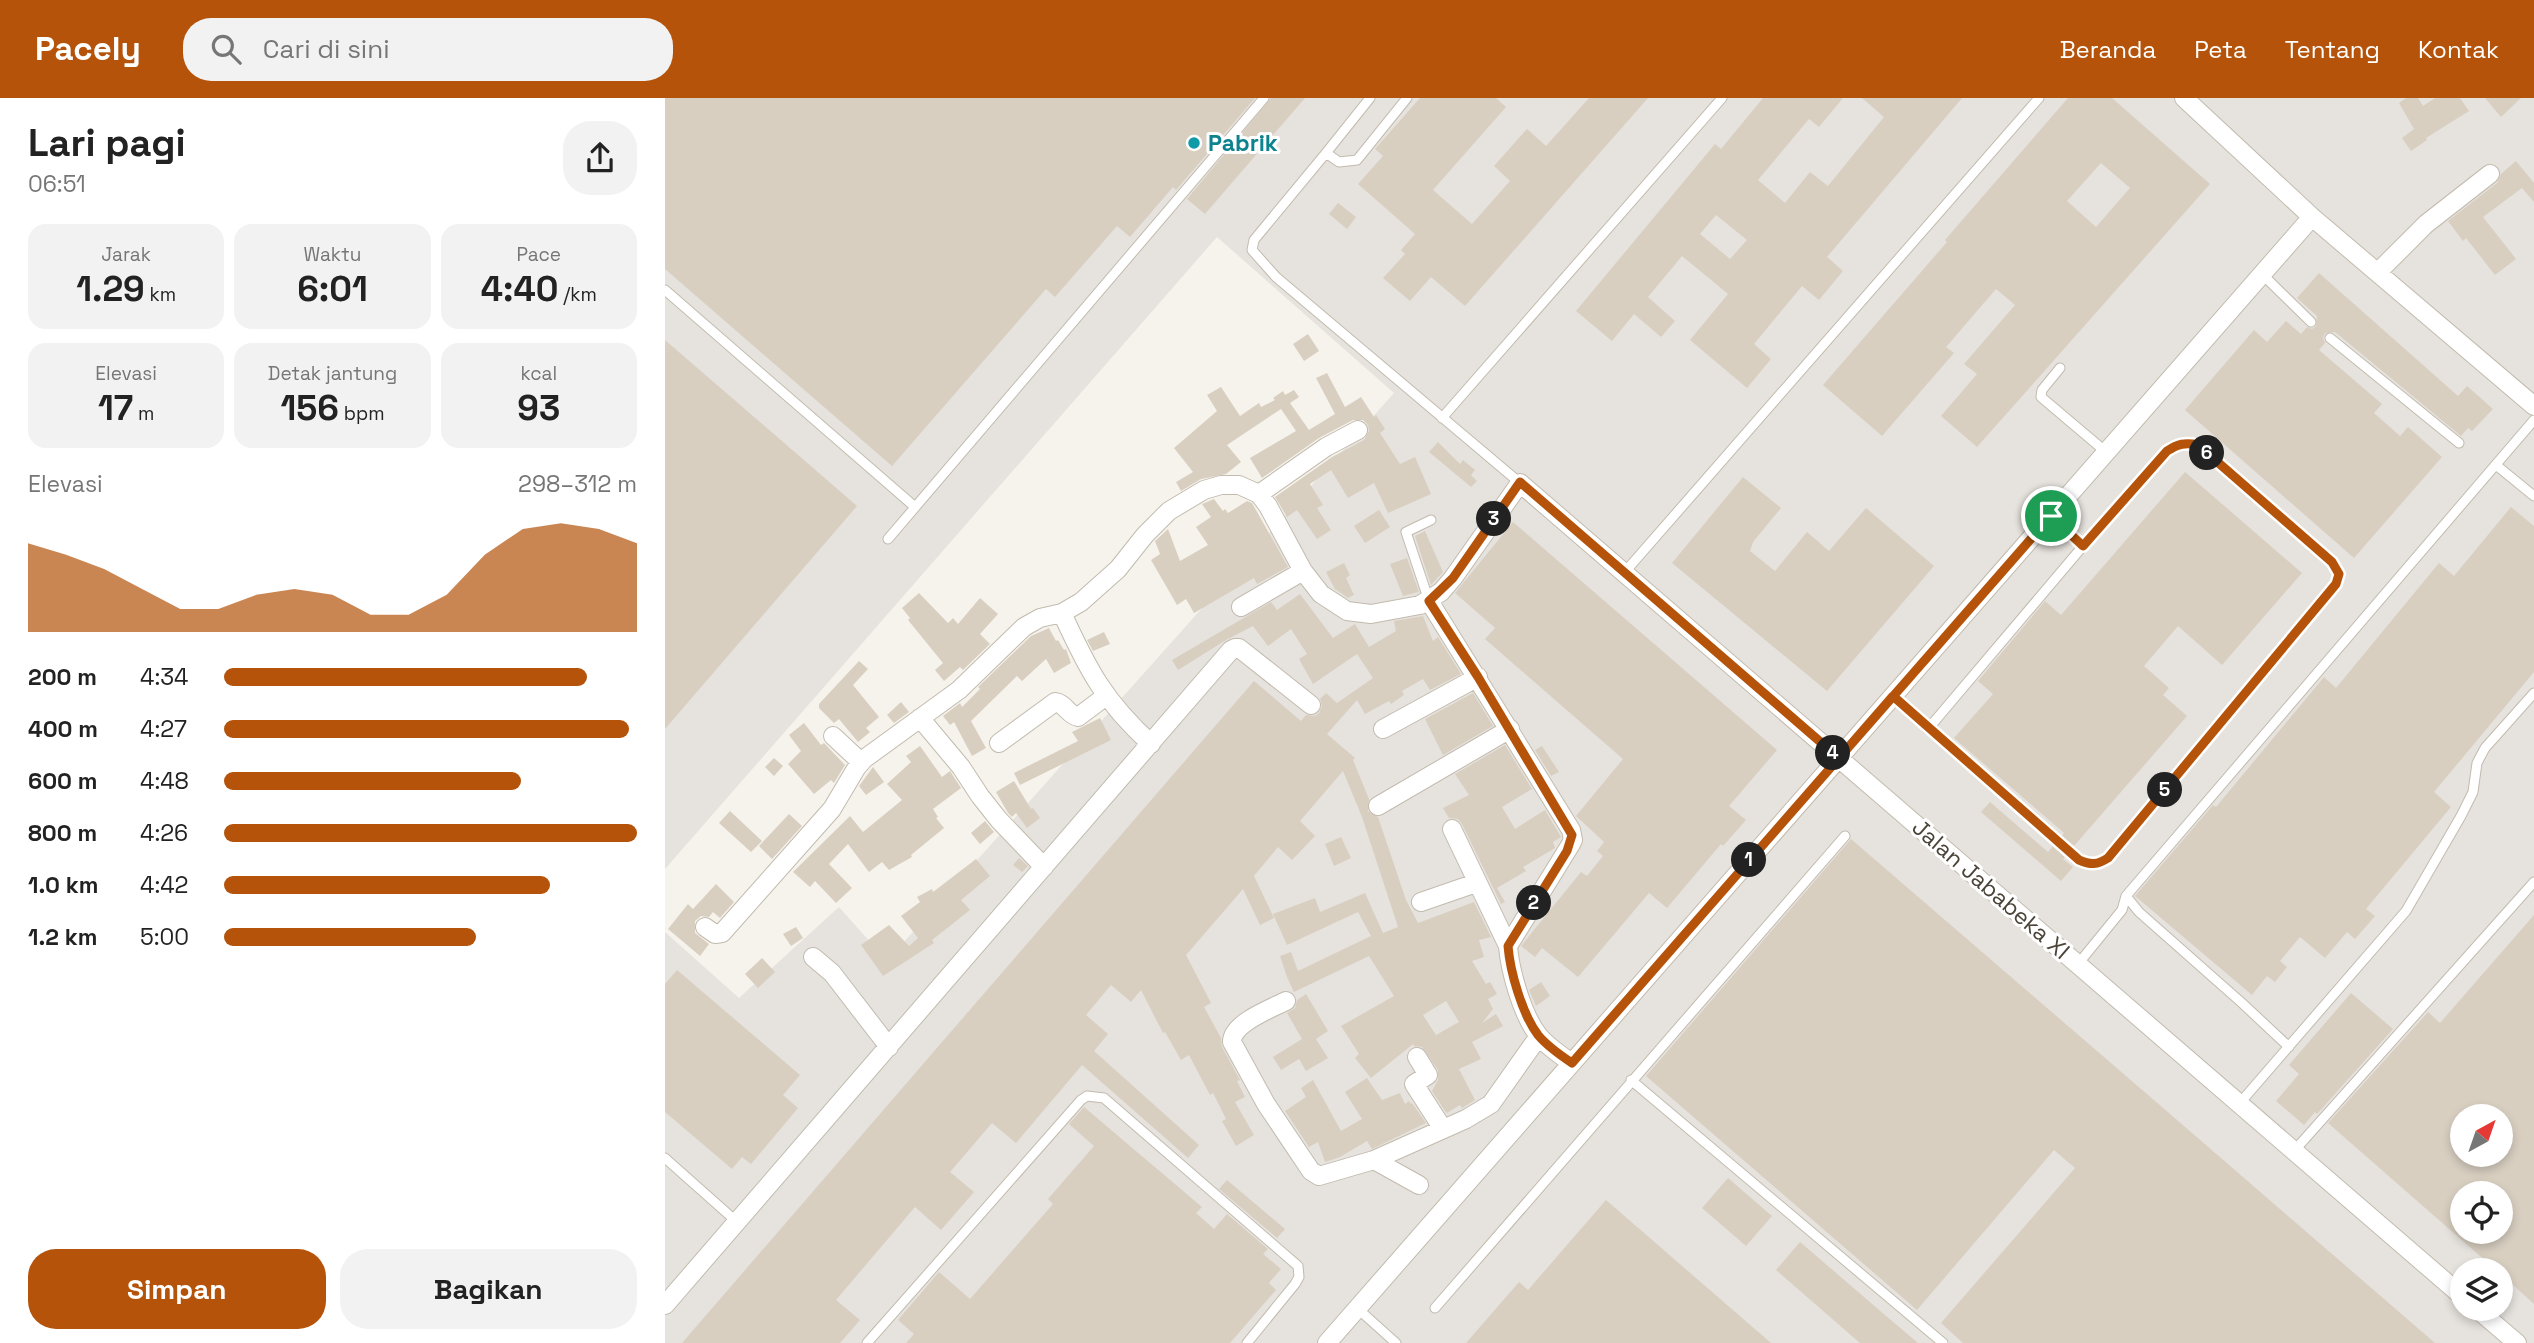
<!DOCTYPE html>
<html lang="id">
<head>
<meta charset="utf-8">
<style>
  :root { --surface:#fff; --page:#f2f2f2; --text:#222; --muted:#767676; --accent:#b45309 }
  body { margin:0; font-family:"Space Grotesk",sans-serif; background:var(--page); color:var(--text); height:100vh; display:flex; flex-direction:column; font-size:26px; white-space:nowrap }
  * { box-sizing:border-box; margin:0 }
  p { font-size:23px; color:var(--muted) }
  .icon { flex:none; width:38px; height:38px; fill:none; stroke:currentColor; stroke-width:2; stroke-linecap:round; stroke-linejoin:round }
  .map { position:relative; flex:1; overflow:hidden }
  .side { display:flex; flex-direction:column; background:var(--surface); width:665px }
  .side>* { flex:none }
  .needle { width:46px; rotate:40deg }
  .tools { position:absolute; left:1785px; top:1006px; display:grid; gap:14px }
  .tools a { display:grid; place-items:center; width:63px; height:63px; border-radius:50%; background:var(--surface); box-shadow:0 4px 10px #0003; font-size:35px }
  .pin { position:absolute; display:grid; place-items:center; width:60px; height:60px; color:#fff; margin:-30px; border:4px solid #fff; border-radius:50%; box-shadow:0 2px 7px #0007 }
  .km { position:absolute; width:35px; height:35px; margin:-18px; border-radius:50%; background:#222; color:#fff; font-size:19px; line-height:35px; text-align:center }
  .round { display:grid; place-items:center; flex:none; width:74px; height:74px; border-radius:28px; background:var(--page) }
  .headline { display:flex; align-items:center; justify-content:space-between; height:119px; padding:0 28px }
  h1 { font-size:38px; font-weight:800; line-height:52px }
  .stats { display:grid; grid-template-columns:repeat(3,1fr); gap:10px; height:119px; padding:7px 28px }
  .stats div { display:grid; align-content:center; border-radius:18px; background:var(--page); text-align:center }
  .stats b { font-size:35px; font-weight:800 }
  .stats small { font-size:19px; font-weight:400 }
  .stats p { font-size:19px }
  .chart { height:196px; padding:14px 28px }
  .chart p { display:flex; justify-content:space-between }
  .chart svg { width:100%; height:126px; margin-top:7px; fill:var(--accent); opacity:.7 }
  .action { display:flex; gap:14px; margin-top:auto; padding:14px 28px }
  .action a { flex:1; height:80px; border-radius:28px; background:var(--accent); color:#fff; font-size:28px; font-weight:800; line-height:80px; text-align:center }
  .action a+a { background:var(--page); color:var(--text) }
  ul { padding:0 28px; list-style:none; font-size:23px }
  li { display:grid; grid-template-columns:112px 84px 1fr; align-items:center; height:52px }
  li i { height:18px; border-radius:9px; background:var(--accent) }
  header { display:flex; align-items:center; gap:42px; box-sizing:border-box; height:98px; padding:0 35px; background:var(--accent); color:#fff }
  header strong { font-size:33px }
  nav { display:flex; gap:38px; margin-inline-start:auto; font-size:24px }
  .search { width:490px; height:63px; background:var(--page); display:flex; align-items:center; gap:18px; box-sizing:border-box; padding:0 24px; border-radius:28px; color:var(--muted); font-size:26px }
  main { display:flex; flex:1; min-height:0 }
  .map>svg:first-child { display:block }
  .industrial { fill:#e6e2dd; fill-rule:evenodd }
  .building { fill:#d8cfc1; fill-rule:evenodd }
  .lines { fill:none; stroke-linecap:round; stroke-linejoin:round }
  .service-casing { stroke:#c2bbae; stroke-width:11 }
  .minor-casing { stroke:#c2bbae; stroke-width:20 }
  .service { stroke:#fff; stroke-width:9 }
  .minor { stroke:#fff; stroke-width:18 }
  .route-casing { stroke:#fff; stroke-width:14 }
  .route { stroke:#b45309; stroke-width:9 }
  .culture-dot { fill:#0f9aa8; stroke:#fff; stroke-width:2.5 }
  .labels { text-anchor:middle; stroke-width:6; stroke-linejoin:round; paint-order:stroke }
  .culture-label { font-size:23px; font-weight:bold; fill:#0d838f; stroke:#fff; text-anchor:start }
  .street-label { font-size:23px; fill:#4b4439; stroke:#fff }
</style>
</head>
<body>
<header>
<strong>Pacely</strong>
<div class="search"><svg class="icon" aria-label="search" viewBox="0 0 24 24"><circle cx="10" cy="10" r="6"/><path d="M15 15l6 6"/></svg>Cari di sini</div>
<nav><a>Beranda</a><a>Peta</a><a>Tentang</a><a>Kontak</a></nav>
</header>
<main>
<section class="side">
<div class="headline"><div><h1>Lari pagi</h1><p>06:51</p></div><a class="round"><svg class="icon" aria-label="share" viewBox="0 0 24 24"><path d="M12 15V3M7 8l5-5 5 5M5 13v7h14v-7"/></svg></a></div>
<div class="stats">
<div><p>Jarak</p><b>1.29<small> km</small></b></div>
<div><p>Waktu</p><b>6:01</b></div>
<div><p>Pace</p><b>4:40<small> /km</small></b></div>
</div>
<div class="stats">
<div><p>Elevasi</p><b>17<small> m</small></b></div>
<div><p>Detak jantung</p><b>156<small> bpm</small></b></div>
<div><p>kcal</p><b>93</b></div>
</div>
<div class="chart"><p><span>Elevasi</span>298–312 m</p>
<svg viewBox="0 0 160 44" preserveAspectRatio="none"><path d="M0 44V13L10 17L20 22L30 29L40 36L50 36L60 31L70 29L80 31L90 38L100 38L110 31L120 17L130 8L140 6L150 8L160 13V44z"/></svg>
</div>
<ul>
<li><b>200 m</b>4:34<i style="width:88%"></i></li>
<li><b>400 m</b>4:27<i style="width:98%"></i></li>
<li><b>600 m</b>4:48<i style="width:72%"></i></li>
<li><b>800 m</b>4:26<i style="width:100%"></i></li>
<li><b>1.0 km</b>4:42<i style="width:79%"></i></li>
<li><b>1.2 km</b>5:00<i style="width:61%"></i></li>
</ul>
<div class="action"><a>Simpan</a><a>Bagikan</a></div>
</section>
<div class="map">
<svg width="1869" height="1245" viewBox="0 0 1869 1245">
  <rect width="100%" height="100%" fill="#f6f3ec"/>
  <path class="industrial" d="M 0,0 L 1869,0 L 1869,1245 L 0,1245 L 0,834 L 74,900 L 174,809 L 222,863 L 729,295 L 552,139 L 0,771 ZM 1797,1018 L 1836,1018 L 1836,1057 L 1797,1057 ZM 1797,1096 L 1836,1096 L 1836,1134 L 1797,1134 ZM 1797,1172 L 1836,1172 L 1836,1211 L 1797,1211 Z"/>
  <path class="building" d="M 0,0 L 590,0 L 511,92 L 508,89 L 465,139 L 452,128 L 390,199 L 381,191 L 227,368 L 0,171 Z
    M 606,0 L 640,0 L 540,116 L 522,101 Z
    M 755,0 L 831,0 L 841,9 L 768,92 L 807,126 L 845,83 L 829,68 L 862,31 L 881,48 L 924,0 L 983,0 L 800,208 L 766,179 L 745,203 L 718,180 L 740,156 L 736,152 L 750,136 L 693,86 L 718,58 L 710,51 Z
    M 1098,0 L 1178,0 L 1154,29 L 1144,21 L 1093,82 L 1120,105 L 1145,74 L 1163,88 L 1219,19 L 1197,0 L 1297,0 L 1162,159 L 1178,173 L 1154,202 L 1137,188 L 1089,246 L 1106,261 L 1082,290 L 1025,242 L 1063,196 L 1017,158 L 983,199 L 1010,223 L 996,239 L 969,216 L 947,243 L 911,213 L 1050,46 L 1056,51 ZM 1051,117 L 1082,142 L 1065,161 L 1035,136 Z
    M 1403,0 L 1447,0 L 1545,86 L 1312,349 L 1276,318 L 1312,276 L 1299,266 L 1350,207 L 1331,191 L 1281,249 L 1289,255 L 1217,338 L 1158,287 L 1282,144 L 1280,142 ZM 1436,65 L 1465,90 L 1431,129 L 1402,103 Z
    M 1741,0 L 1753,0 L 1758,8 L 1770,0 L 1795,0 L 1804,13 L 1761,40 L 1762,42 L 1746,53 L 1737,40 L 1749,31 L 1734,5 Z
    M 1820,0 L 1856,0 L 1836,19 Z
    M 1851,63 L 1869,85 L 1869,104 L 1857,90 L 1818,119 L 1851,161 L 1830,177 L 1801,140 L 1798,143 L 1783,123 L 1832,85 L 1836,76 Z
    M 673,105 L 691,119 L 682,131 L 664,116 Z
    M 1654,175 L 1793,298 L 1802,288 L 1828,311 L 1807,333 L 1803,330 L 1796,338 L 1670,234 L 1660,235 L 1658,240 L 1660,245 L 1654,252 L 1717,306 L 1709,315 L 1735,338 L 1743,329 L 1777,359 L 1689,460 L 1520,312 L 1589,232 L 1602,244 L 1621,223 L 1636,236 L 1642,229 L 1647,231 L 1651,228 L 1652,218 L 1632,200 Z
    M 643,236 L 654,253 L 639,263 L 628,246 Z
    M 0,242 L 192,408 L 0,631 Z
    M 662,275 L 680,309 L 696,299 L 709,319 L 711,317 L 720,331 L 715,335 L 735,366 L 750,359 L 766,396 L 723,415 L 709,385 L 683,400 L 666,372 L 645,386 L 658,407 L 652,410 L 666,432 L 652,441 L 632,412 L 622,419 L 610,399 L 667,359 L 699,342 L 704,333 L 703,327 L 698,322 L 688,322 L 654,340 L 597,380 L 585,360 L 631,333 L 616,311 L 562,347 L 576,364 L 561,376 L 536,381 L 516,393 L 511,384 L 528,374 L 509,350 L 552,313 L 542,297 L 556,289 L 575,318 L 594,305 L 596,309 L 610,302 L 608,300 L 618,293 L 620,297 L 629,292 L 634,299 L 625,305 L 644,332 L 670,316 L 651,280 Z
    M 773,344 L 795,366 L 798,362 L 810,372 L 806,377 L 812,383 L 806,389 L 764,354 Z
    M 1520,374 L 1637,475 L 1557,567 L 1513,528 L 1479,568 L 1504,590 L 1498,597 L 1522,618 L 1409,748 L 1397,738 L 1399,735 L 1289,640 L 1328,596 L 1313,583 L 1380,503 L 1396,517 Z
    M 1078,379 L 1116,410 L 1088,444 L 1085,453 L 1110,473 L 1142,434 L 1164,453 L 1201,410 L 1269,468 L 1162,593 L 1007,465 Z
    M 549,401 L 558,413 L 560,411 L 563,415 L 582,403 L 587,405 L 623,469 L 592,486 L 589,480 L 529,515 L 521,501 L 512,507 L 486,462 L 495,456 L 490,443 L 503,431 L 515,463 L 543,447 L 531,429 L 546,419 L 537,406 Z
    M 1846,409 L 1869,428 L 1869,574 L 1769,694 L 1786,709 L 1701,811 L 1710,818 L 1690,841 L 1682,834 L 1660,860 L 1635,839 L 1615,863 L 1622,869 L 1610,884 L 1602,878 L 1587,897 L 1470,798 L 1548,707 L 1551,709 L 1659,579 L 1671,590 L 1774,465 L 1789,478 Z
    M 714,412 L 725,429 L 700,445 L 689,428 Z
    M 848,424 L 1112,652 L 1064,708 L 1081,722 L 1058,748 L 1056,746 L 1002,810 L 984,795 L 913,879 L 877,850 L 870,859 L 856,848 L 916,774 L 922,778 L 938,758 L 932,753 L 939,744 L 911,718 L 958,661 L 820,541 L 830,530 L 790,495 Z
    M 760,433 L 778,474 L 766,487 L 750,438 Z
    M 742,460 L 754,494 L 738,498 L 725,466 Z
    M 679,465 L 685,477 L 681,480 L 689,497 L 683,500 L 670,491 L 661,474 Z
    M 254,495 L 283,525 L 288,520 L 293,526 L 315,500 L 333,516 L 315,536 L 325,546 L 298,572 L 295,569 L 279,583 L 270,572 L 278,565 L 243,522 L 245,520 L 237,510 Z
    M 635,496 L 668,540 L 690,526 L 704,549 L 731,533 L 729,523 L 758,518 L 768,543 L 773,539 L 796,576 L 765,592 L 758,581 L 737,593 L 739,597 L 726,606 L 724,603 L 700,616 L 692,602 L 662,636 L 690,660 L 688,662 L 704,701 L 703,713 L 713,719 L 741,802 L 753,825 L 809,804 L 826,839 L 814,842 L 819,859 L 807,863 L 821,886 L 825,884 L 832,896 L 823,901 L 828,911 L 817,925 L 831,916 L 838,928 L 807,944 L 816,961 L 794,971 L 810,1002 L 797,1010 L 795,1007 L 782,1015 L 780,1013 L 767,993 L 773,982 L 773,972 L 757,949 L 749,948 L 748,946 L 706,980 L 690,960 L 694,956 L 676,928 L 729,898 L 704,858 L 629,894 L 622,879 L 615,858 L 626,854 L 633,873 L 706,838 L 693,814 L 622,847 L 608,816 L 650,800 L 655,814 L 700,795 L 718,835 L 733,829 L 697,719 L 678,673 L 635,723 L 650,738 L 627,762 L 613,749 L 589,778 L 609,820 L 595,827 L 578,791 L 521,857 L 546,905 L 539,909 L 556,940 L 557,949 L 575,982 L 572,983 L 580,999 L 570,1004 L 589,1037 L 571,1048 L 557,1023 L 561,1021 L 548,995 L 545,997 L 524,957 L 516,962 L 500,934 L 498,935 L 476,892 L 466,904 L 446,887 L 421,917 L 443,936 L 429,953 L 534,1047 L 523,1060 L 417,967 L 351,1045 L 327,1025 L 285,1074 L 309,1094 L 276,1132 L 250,1109 L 171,1202 L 195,1222 L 175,1245 L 17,1245 L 589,583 L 636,623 L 641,617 L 650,618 L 654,615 L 657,608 L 655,601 L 661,595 L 672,605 L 708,580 L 692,556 L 648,586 L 634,561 L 642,556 L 626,531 L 603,548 L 588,528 L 561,542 L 513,572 L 507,562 L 606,504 L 612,512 ZM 781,903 L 794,924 L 771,937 L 758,917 Z
    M 384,530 L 391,543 L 393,542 L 399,552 L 401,551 L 406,565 L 389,575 L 381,561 L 357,583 L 352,578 L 306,623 L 321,650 L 307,658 L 289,624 L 285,627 L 278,618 L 295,605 L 297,609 L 315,591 L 313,589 L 366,538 Z
    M 439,534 L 445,546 L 428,553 L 422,542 Z
    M 194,563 L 203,571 L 188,587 L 214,619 L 201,630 L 205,634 L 193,644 L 174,621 L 169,625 L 154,610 L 154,606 Z
    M 808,595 L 828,628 L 778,657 L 760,621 Z
    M 236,604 L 244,614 L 229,625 L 222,617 Z
    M 435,620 L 446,642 L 355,687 L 349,675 L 413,643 L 407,634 Z
    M 139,625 L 156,647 L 159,645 L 180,667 L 169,685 L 166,682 L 149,696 L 123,666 L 136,653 L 124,637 Z
    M 840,647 L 867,691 L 837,709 L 850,731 L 880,712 L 896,739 L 888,744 L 890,750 L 858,769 L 861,773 L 832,790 L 840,804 L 836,806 L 797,726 L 793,721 L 784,720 L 778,710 L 804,697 L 790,676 Z
    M 255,648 L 277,679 L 285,673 L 296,690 L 268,711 L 273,719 L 271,720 L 279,730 L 246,757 L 247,759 L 224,772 L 217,764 L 204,774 L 183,746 L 164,766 L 187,790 L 171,805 L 150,783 L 145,789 L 128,774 L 185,718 L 198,734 L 237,702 L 222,686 L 246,664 L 241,658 Z
    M 877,648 L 894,674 L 886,678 L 870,652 Z
    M 109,660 L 118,668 L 109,678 L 100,669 Z
    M 208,669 L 219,684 L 201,697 L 194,688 Z
    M 349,683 L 366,711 L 368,710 L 375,720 L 362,730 L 351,715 L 347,719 L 343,715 L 331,694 Z
    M 1325,704 L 1383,754 L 1388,748 L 1400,759 L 1398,761 L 1408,769 L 1396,783 L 1316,714 Z
    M 65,713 L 97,743 L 86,754 L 54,725 Z
    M 124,716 L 137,728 L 107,761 L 94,748 Z
    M 320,723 L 329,734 L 315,746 L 306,735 Z
    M 676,739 L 686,760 L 669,768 L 660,746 Z
    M 1186,741 L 1497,1009 L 1770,1245 L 1298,1245 L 1276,1225 L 1410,1070 L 1389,1052 L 1252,1212 L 981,978 Z
    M 354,760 L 363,768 L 357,774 L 348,767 Z
    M 311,761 L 325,778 L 296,802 L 305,812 L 267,842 L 269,845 L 218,878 L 196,847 L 224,827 L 244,848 L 253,840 L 236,818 L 255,804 L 252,799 L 267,791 L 268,794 Z
    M 51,786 L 69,804 L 55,820 L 48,814 L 44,819 L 36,818 L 30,823 L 30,835 L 44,846 L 35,858 L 3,831 L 23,806 L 28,811 Z
    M 1869,817 L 1869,1206 L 1836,1176 L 1836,1172 L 1831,1172 L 1663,1025 L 1763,914 L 1775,925 ZM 1797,1018 L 1836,1018 L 1836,1057 L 1797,1057 ZM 1797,1096 L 1836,1096 L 1836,1134 L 1797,1134 Z
    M 131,829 L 138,840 L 126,848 L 118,836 Z
    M 97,860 L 110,874 L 93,890 L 80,876 Z
    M 12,872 L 135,977 L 118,997 L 133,1010 L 86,1066 L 77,1059 L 67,1071 L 0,1014 L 0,886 Z
    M 876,884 L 885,898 L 871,908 L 864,892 Z
    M 1686,895 L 1728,931 L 1652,1016 L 1650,1014 L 1639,1027 L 1611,1003 L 1634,976 L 1624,967 Z
    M 641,896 L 663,933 L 651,941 L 663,960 L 641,973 L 634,961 L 616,972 L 608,959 L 637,941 L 622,915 L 630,910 L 632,902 Z
    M 702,980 L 717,1002 L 735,995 L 740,1006 L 744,1003 L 746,1006 L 747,1005 L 761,1025 L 707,1051 L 702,1043 L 675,1059 L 660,1064 L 653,1044 L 644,1049 L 620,1013 L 641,999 L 636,990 L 648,982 L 676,1033 L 697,1021 L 680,994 Z
    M 419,1009 L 537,1109 L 531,1115 L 549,1131 L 562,1116 L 603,1151 L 598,1156 L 616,1171 L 604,1185 L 611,1192 L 565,1245 L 241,1245 L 249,1236 L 233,1222 L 274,1174 L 305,1201 L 388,1106 L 383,1101 L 429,1048 L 404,1026 Z
    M 1063,1080 L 1107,1118 L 1081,1148 L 1037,1110 Z
    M 562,1082 L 620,1131 L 612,1140 L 554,1091 Z
    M 941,1102 L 1106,1245 L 801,1245 L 854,1184 L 863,1192 Z
    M 1135,1144 L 1227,1223 L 1253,1245 L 1195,1245 L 1180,1232 L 1111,1172 Z"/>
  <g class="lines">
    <defs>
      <path id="service" d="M 742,0 L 692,62 L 674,64 L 661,55 L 589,142 L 587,152 L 611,179 L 855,385
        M 661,55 L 705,0
        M 1597,176 L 1646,224
        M 0,192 L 250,409
        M 1665,240 L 1794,345
        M 1395,270 L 1377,292 L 1376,299 L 1441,354
        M 777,320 L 1057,0
        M 1831,367 L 1869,398
        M 1386,418 L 1418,448
        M 223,441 L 599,0
        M 959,475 L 1374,0
        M 764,503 L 741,434 L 766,422
        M 1228,598 L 1414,762 C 1426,767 1432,767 1443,760 L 1671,486 L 1674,476 L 1672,470 L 1533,347 C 1520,344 1513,346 1502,353 L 1418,448 L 1263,631
        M 1461,798 L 1474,814 L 1577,905 L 1624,949
        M 1413,866 L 1457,812 L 1461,798 L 1869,322
        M 966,982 L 1278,1245
        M 1574,1006 L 1741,813 L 1796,718 L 1808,694 L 1812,665 L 1820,650 L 1869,595
        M 1629,1053 L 1869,784
        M 0,1060 L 72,1124
        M 692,1210 L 731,1245
        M 770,1210 L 1180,738
        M 202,1245 L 416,1002 L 422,998 L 439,1000 L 633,1168 L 634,1179 L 630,1186 L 582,1245"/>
      <path id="minor" d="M 1519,0 L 1647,119 L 1869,308
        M 1714,173 L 1761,126 L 1825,76
        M 594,396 L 661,349 L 693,332
        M 764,503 L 906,732 L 908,742 L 906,746 L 843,848 C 845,873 857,916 873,937 C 882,948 895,957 907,965
        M 576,509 L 638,473
        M 397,515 C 423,572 439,603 486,646
        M 255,620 L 296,669 L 315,698 L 334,722 L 379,769
        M 718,631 L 813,579
        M 168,638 L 196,664
        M 334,645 L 390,604 C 400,605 403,617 413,619 L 441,598
        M 713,708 L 845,631
        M 787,731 L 843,848
        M 756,804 L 811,785
        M 40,829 L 50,836 L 57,835 L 167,711 L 192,669 L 199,661 L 294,592 L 359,529 L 375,520 L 397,515 L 416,504 L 453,471 L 480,437 L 504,413 L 539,392 L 556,387 L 574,387 L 594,396 L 603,408 L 638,473 L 656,496 L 682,513 L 706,516 L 755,507 L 776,494 L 788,480 L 855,385 L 1797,1198
        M 148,859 L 167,875 L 224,949
        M 621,903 C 605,911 567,925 567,944 L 601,1006 L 646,1073 L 654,1078 L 709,1062 L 801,1021 L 826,1006 L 874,938
        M 752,959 L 763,977 L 749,986 L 778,1031
        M 709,1062 L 754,1087
        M 0,1207 L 566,552 L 570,550 L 574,550 L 646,607
        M 1812,1211 L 1852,1245
        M 662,1245 L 1647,119"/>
    </defs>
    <use href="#service" class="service-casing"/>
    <use href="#minor" class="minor-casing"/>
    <use href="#service" class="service"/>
    <use href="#minor" class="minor"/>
  </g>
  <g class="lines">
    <defs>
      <path id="route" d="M 1386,418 C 1226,600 1066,782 907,965 C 895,957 882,948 873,937 C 857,916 845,873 843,848 L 902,753 L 907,737 L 813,579 L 764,503 L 788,480 L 855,384 L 1174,660 L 1228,598 L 1414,762 C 1426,767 1432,767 1443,760 L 1671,486 L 1674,476 L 1667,464 L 1533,347 C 1520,344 1513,346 1502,353 L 1418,448 L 1386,418"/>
    </defs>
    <use href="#route" class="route-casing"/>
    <use href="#route" class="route"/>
  </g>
  <circle class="culture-dot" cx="529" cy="45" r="7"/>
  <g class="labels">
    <g class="culture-label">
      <text x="543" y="53">Pabrik</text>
    </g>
    <g class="street-label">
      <text transform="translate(1326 791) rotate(41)" y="8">Jalan Jababeka XI</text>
    </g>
  </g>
</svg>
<div class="tools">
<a><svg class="needle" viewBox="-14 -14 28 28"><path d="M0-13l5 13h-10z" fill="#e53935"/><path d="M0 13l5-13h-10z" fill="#767676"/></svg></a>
<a><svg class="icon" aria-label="locate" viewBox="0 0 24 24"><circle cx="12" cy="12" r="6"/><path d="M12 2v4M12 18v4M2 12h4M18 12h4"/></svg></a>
<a><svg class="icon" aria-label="layers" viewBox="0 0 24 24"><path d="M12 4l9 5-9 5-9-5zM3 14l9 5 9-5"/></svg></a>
</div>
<div class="pin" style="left:1386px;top:418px;background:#1e9e55"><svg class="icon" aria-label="arrive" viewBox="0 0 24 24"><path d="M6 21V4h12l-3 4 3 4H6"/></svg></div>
<b class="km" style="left:1084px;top:762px">1</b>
<b class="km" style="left:869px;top:805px">2</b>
<b class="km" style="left:829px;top:421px">3</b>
<b class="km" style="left:1168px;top:655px">4</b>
<b class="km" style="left:1500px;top:692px">5</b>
<b class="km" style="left:1542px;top:355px">6</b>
</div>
</main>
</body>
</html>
